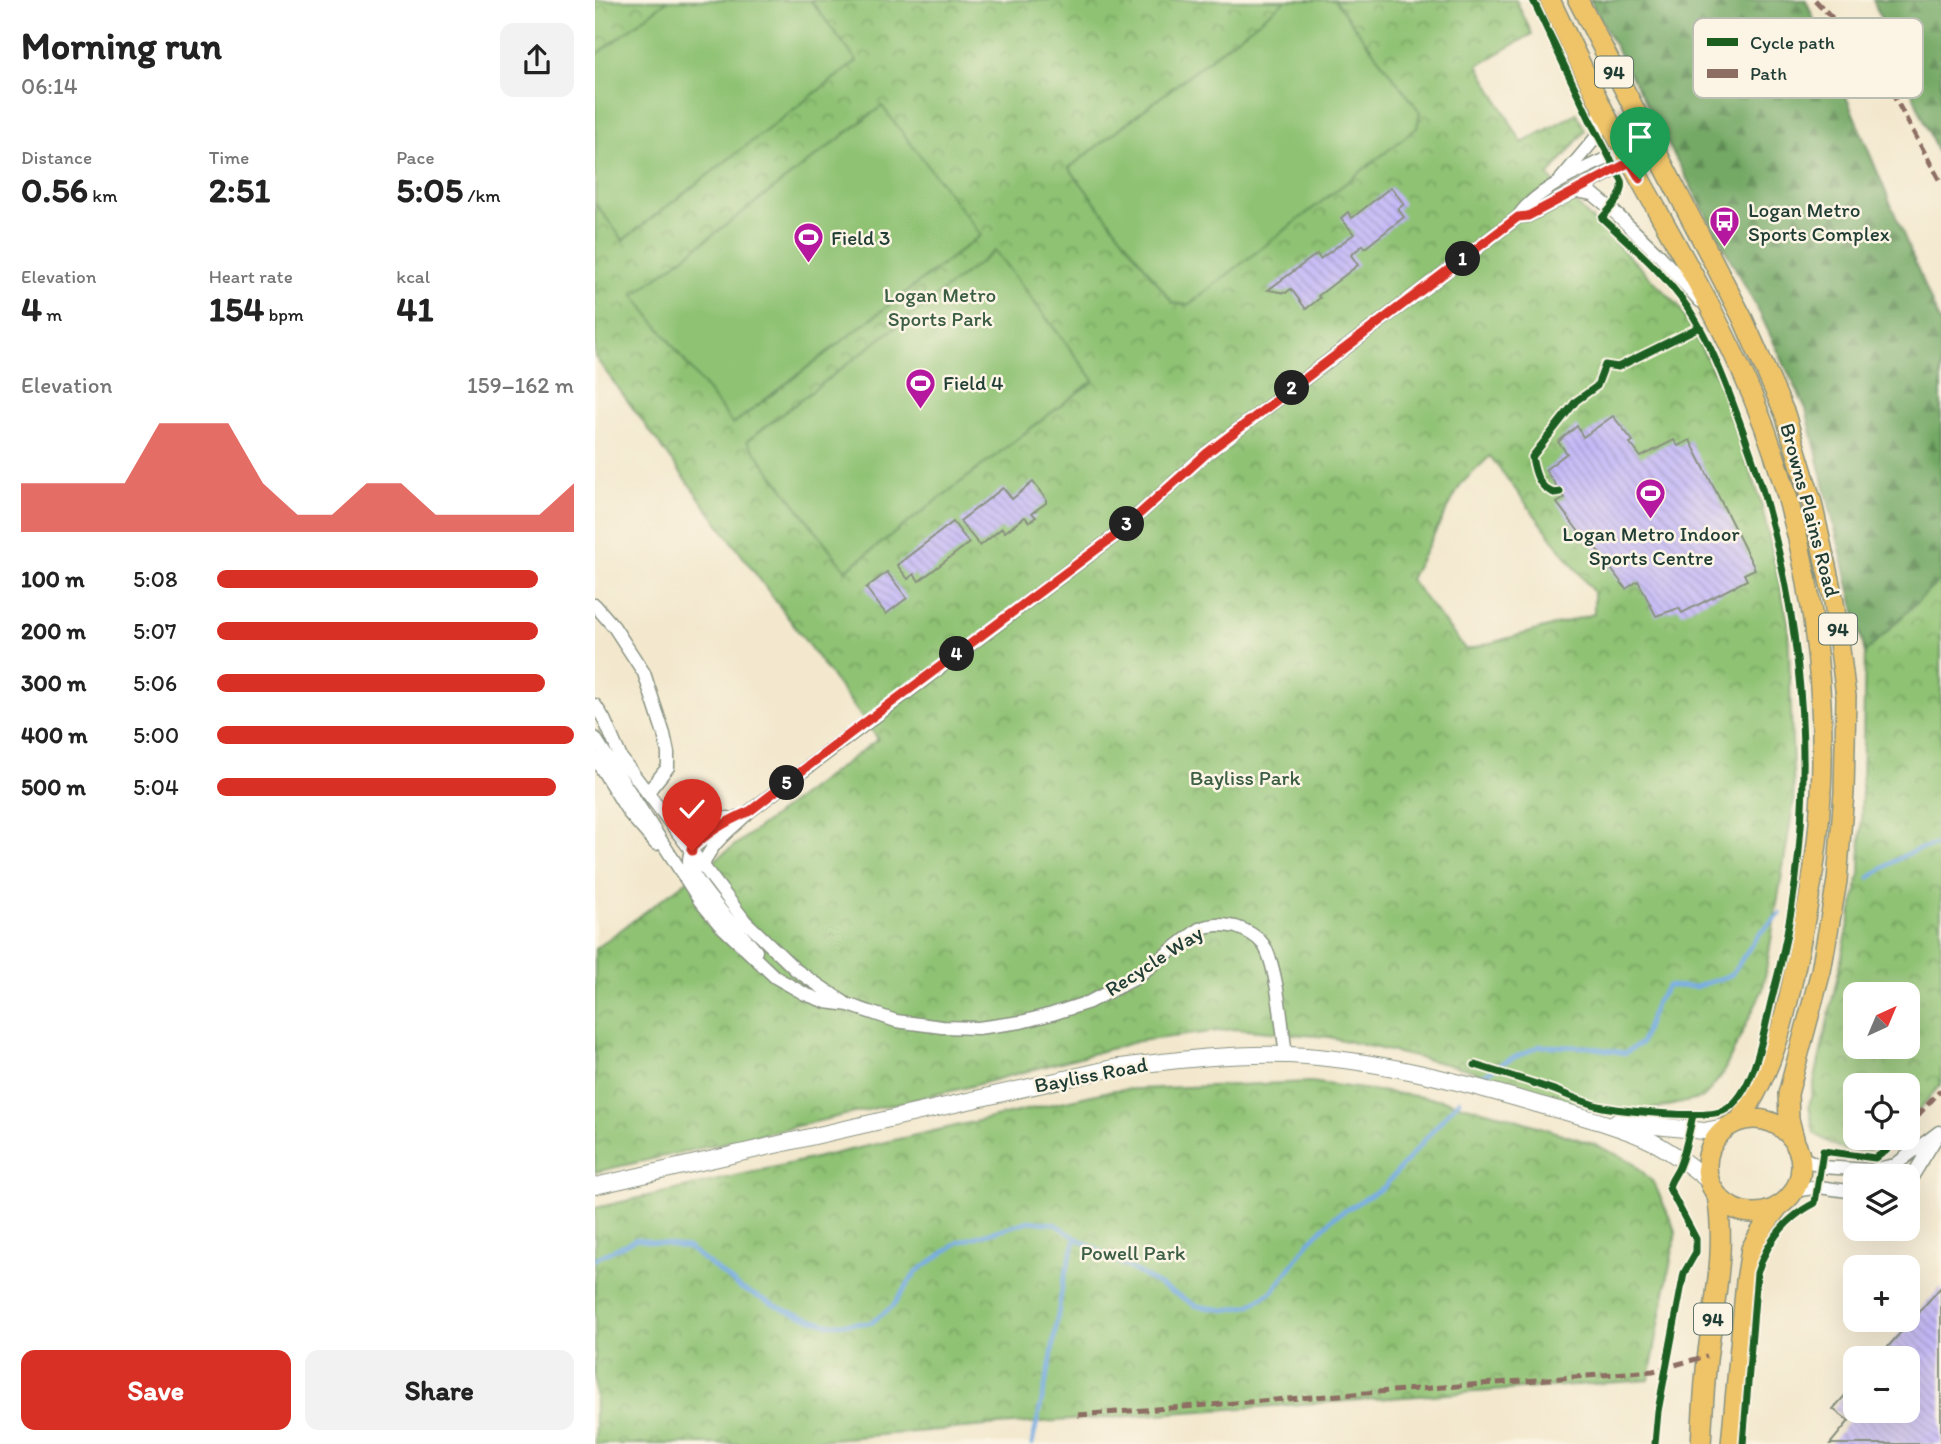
<!DOCTYPE html>
<html lang="en">
<head>
<meta charset="utf-8">
<style>
  :root { --surface:#fff; --page:#f2f2f2; --text:#222; --muted:#767676; --accent:#d93025 }
  body { margin:0; font-family:Itim,sans-serif; background:var(--page); color:var(--text); height:100vh; display:flex; flex-direction:column; font-size:26px; white-space:nowrap }
  * { box-sizing:border-box; margin:0 }
  p { font-size:23px; color:var(--muted) }
  .icon { flex:none; width:38px; height:38px; fill:none; stroke:currentColor; stroke-width:2; stroke-linecap:round; stroke-linejoin:round }
  .map { position:relative; flex:1; overflow:hidden }
  .drawer { display:flex; flex-direction:column; background:var(--surface); width:595px }
  .drawer>* { flex:none }
  .needle { width:46px; rotate:44deg }
  .controls { position:absolute; left:1248px; top:982px; display:grid; gap:14px }
  .controls a { display:grid; place-items:center; width:77px; height:77px; border-radius:14px; background:var(--surface); box-shadow:0 7px 28px #0002; font-size:35px }
  .pin { position:absolute; display:grid; place-items:center; width:60px; height:60px; color:#fff; margin:-72px -30px; border-radius:50% 50% 50% 0; rotate:-45deg; box-shadow:0 0 7px #0007 }
  .pin .icon { rotate:45deg }
  .km { position:absolute; width:35px; height:35px; margin:-18px; border-radius:50%; background:#222; color:#fff; font-size:19px; line-height:35px; text-align:center }
  .round { display:grid; place-items:center; flex:none; width:74px; height:74px; border-radius:14px; background:var(--page) }
  .summary { display:flex; align-items:center; justify-content:space-between; height:119px; padding:0 21px }
  h1 { font-size:38px; font-weight:700; line-height:52px }
  .metrics { display:grid; grid-template-columns:repeat(3,1fr); gap:10px; height:119px; padding:7px 21px }
  .metrics div { display:grid; align-content:center }
  .metrics b { font-size:35px; font-weight:700 }
  .metrics small { font-size:19px; font-weight:400 }
  .metrics p { font-size:19px }
  .chart { height:196px; padding:14px 21px }
  .chart p { display:flex; justify-content:space-between }
  .chart svg { width:100%; height:126px; margin-top:7px; fill:var(--accent); opacity:.7 }
  .cta { display:flex; gap:14px; margin-top:auto; padding:14px 21px }
  .cta a { flex:1; height:80px; border-radius:14px; background:var(--accent); color:#fff; font-size:28px; font-weight:700; line-height:80px; text-align:center }
  .cta a+a { background:var(--page); color:var(--text) }
  ul { padding:0 21px; list-style:none; font-size:23px }
  li { display:grid; grid-template-columns:112px 84px 1fr; align-items:center; height:52px }
  li i { height:18px; border-radius:9px; background:var(--accent) }
  main { display:flex; flex:1; min-height:0 }
  .map>svg:first-child { display:block }
  .forest { fill:url(#forest-firs); stroke:#49724c; stroke-width:2 }
  .park { fill:url(#park-crowns); stroke:#578054; stroke-width:2; fill-rule:evenodd }
  .garden { fill:#8fc273; stroke:#578054; stroke-width:2 }
  .lines { fill:none; stroke-linecap:round; stroke-linejoin:round }
  .stream { stroke:#75abe3; stroke-width:4.5 }
  .building { fill:url(#building-back-hatch) }
  .minor-casing { stroke:#899281; stroke-width:15 }
  .tertiary-casing { stroke:#899281; stroke-width:18 }
  .primary-casing { stroke:#899281; stroke-width:22 }
  .minor { stroke:#fff; stroke-width:12 }
  .tertiary { stroke:#fff; stroke-width:16 }
  .primary { stroke:#efc469; stroke-width:19 }
  .quiet { stroke:#8d6e63; stroke-width:5; stroke-dasharray:10 5; stroke-linecap:butt }
  .cycleway-casing { stroke:#fcf5e5; stroke-width:11 }
  .cycleway { stroke:#1b5e20; stroke-width:7 }
  .route-casing { stroke:#fff; stroke-width:14 }
  .route { stroke:#d93025; stroke-width:9 }
  .labels { text-anchor:middle; stroke-width:5; stroke-linejoin:round; paint-order:stroke }
  .shield { fill:#fcf5e5; stroke:#617469; stroke-width:2 }
  .shield-label { font-size:19px; font-weight:bold; fill:#1f3d34 }
  .poi-label { font-size:21px; fill:#1f3d34; stroke:#fcf5e5; text-anchor:start }
  .park-label { font-size:21px; fill:#3b5e44; stroke:#fcf5e5 }
  .street-label { font-size:21px; fill:#1f3d34; stroke:#fcf5e5 }
  .key { fill:#fcf5e5; stroke:#babeb0; stroke-width:2 }
  .key-label { font-size:19px; fill:#1f3d34 }
</style>
</head>
<body>
<main>
<section class="drawer">
<div class="summary"><div><h1>Morning run</h1><p>06:14</p></div><a class="round"><svg class="icon" aria-label="share" viewBox="0 0 24 24"><path d="M12 15V3M7 8l5-5 5 5M5 13v7h14v-7"/></svg></a></div>
<div class="metrics">
<div><p>Distance</p><b>0.56<small> km</small></b></div>
<div><p>Time</p><b>2:51</b></div>
<div><p>Pace</p><b>5:05<small> /km</small></b></div>
</div>
<div class="metrics">
<div><p>Elevation</p><b>4<small> m</small></b></div>
<div><p>Heart rate</p><b>154<small> bpm</small></b></div>
<div><p>kcal</p><b>41</b></div>
</div>
<div class="chart"><p><span>Elevation</span>159–162 m</p>
<svg viewBox="0 0 160 44" preserveAspectRatio="none"><path d="M0 44V27L10 27L20 27L30 27L40 6L50 6L60 6L70 27L80 38L90 38L100 27L110 27L120 38L130 38L140 38L150 38L160 27V44z"/></svg>
</div>
<ul>
<li><b>100 m</b>5:08<i style="width:90%"></i></li>
<li><b>200 m</b>5:07<i style="width:90%"></i></li>
<li><b>300 m</b>5:06<i style="width:92%"></i></li>
<li><b>400 m</b>5:00<i style="width:100%"></i></li>
<li><b>500 m</b>5:04<i style="width:95%"></i></li>
</ul>
<div class="cta"><a>Save</a><a>Share</a></div>
</section>
<div class="map">
<svg width="1346" height="1444" viewBox="0 0 1346 1444">
  <defs>
    <pattern id="forest-firs" width="22" height="20" patternUnits="userSpaceOnUse" patternTransform="scale(1.75)"><rect width="22" height="20" fill="#73a865"/><path d="M5 1l3.5 6h-7zM16 11l3.5 6h-7z" fill="#5e8a54"/></pattern>
    <pattern id="park-crowns" width="20" height="18" patternUnits="userSpaceOnUse" patternTransform="scale(1.75)"><rect width="20" height="18" fill="#8fc273"/><path d="M2 6a3 3 0 1 1 6 0M12 15a3 3 0 1 1 6 0" fill="none" stroke="#749f5f"/></pattern>
    <pattern id="building-back-hatch" width="6" height="6" patternUnits="userSpaceOnUse" patternTransform="scale(1.75)"><rect width="6" height="6" fill="#c4b8f8"/><path d="M-1 5l2 2M0 0l6 6M5-1l2 2" fill="none" stroke="#9f97ca"/></pattern>
  </defs>
  <rect width="100%" height="100%" fill="#fcf5e5"/>
  <filter id="ink" filterUnits="userSpaceOnUse"><feTurbulence type="fractalNoise" baseFrequency=".0143" numOctaves="2"/><feDisplacementMap in="SourceGraphic" scale="14" xChannelSelector="R" yChannelSelector="G"/><feConvolveMatrix kernelMatrix="1 2 1 2 8 2 1 2 1" color-interpolation-filters="sRGB"/></filter>
  <filter id="wash" filterUnits="userSpaceOnUse"><feTurbulence type="fractalNoise" baseFrequency=".00686" numOctaves="4" result="noise"/><feDisplacementMap in="SourceGraphic" scale="28" xChannelSelector="R" yChannelSelector="G"/><feGaussianBlur stdDeviation="1.57" result="paint"/><feColorMatrix in="noise" values="0 0 0 0 0 0 0 0 0 0 0 0 0 0 0 0 0 1.4 0 .05"/><feComposite in="paint" operator="in"/></filter>
  <g filter="url(#wash)">
    <rect width="100%" height="100%" fill="#f3e8ce"/>
    <path class="forest" d="M 995,0 L 1211,0 L 1346,325 L 1346,579 L 1270,653 L 1211,409 L 1164,312 Z
      M 1278,0 L 1346,0 L 1346,161 Z"/>
    <path class="park" d="M 0,0 L 921,0 L 937,34 L 883,65 L 927,143 L 982,113 L 990,131 L 953,176 L 1083,305 L 1124,381 L 1165,499 L 1193,621 L 1199,801 L 1168,989 L 1127,1075 L 1108,1098 L 1037,1114 L 991,1107 L 872,1069 L 734,1037 L 639,1029 L 544,1041 L 369,1088 L 0,1172 L 0,949 L 283,739 L 0,357 ZM 895,456 L 999,593 L 999,614 L 871,650 L 815,579 L 866,484 Z
      M 1346,579 L 1346,1084 L 1313,1123 L 1312,1085 L 1260,1085 L 1260,1138 L 1300,1138 C 1269,1160 1248,1154 1219,1133 L 1214,1106 L 1265,874 L 1270,653 ZM 1260,994 L 1312,994 L 1312,1046 L 1260,1046 Z
      M 715,1082 L 843,1099 L 911,1116 L 998,1144 L 1036,1161 L 1059,1183 L 1081,1232 L 1054,1380 L 404,1425 L 177,1444 L 0,1444 L 0,1208 L 519,1090 Z"/>
    <path class="garden" d="M 73,0 L 215,0 L 262,61 L 28,240 L 0,203 L 0,56 Z
      M 691,0 L 739,0 L 825,112 L 822,128 L 593,305 L 578,303 L 474,168 Z
      M 287,106 L 386,235 L 138,424 L 39,295 Z
      M 400,251 L 499,380 L 251,570 L 152,441 Z"/>
    <g class="lines">
      <path class="stream" d="M 1274,878 C 1295,863 1319,846 1346,845
        M 889,1075 L 909,1062 L 945,1046 L 993,1047 L 1030,1053 L 1046,1043 L 1060,1004 L 1073,986 L 1100,987 L 1136,975 L 1164,934 L 1185,914
        M 0,1259 L 41,1239 L 93,1248 L 147,1289 L 190,1310 L 232,1324 L 276,1323 L 298,1306 L 321,1272 L 364,1242 L 434,1221 L 460,1224 L 481,1238 L 602,1306 L 631,1310 L 654,1306 L 679,1290 L 714,1242 L 739,1217 L 789,1187 L 864,1100
        M 437,1444 L 456,1360 L 468,1282 L 481,1238"/>
    </g>
    <g id="blocks">
      <path class="building" d="M 796,187 L 809,204 L 803,209 L 809,217 L 770,248 L 768,245 L 756,255 L 763,265 L 723,296 L 725,298 L 711,309 L 696,289 L 691,293 L 673,290 L 722,254 L 725,259 L 759,234 L 746,218 L 753,212 L 757,218 Z
        M 1018,416 L 1038,441 L 1035,443 L 1046,457 L 1079,440 L 1083,446 L 1095,440 L 1160,569 L 1149,574 L 1152,580 L 1087,613 L 1084,608 L 1061,616 L 1043,581 L 1031,589 L 994,539 L 991,541 L 962,503 L 970,498 L 950,470 L 972,453 L 963,442 L 982,426 L 988,437 Z
        M 438,482 L 451,499 L 451,503 L 437,513 L 441,517 L 434,522 L 430,517 L 410,532 L 407,528 L 385,546 L 365,521 L 408,488 L 417,499 Z
        M 358,522 L 374,543 L 324,581 L 319,574 L 313,579 L 302,565 Z
        M 292,572 L 312,598 L 291,614 L 271,588 Z
        M 1346,1287 L 1346,1444 L 1235,1444 L 1254,1421 L 1238,1409 L 1260,1384 L 1260,1410 L 1312,1410 L 1312,1358 L 1283,1358 Z"/>
    </g>
  </g>
  <g filter="url(#ink)">
    <use href="#blocks" fill-opacity="0" stroke="#899281" stroke-width="2"/>
    <g class="lines">
      <defs>
        <path id="minor" d="M 966,179 L 1003,135 L 1005,110
          M 981,191 L 998,194 L 1015,208 L 1065,256 L 1105,301
          M 923,217 L 933,216 L 1035,162 L 1040,158
          M 0,605 L 19,627 L 49,673 L 69,734 L 73,753 L 73,767 L 52,793
          M 0,705 L 9,719 L 26,758 L 150,921 L 201,970 L 250,1003
          M 0,738 L 105,901 L 124,924 L 180,977 L 210,994 L 231,1002 L 254,1005 L 301,1021 L 347,1027 L 383,1028 L 426,1022 L 457,1014 L 494,1002 L 539,979 L 604,929 C 617,924 627,924 641,927 C 650,930 662,936 668,944 C 682,963 687,1028 691,1055
          M 0,758 L 34,813 L 61,844
          M 142,817 L 99,846 C 96,850 94,855 94,861 C 95,880 147,934 161,951
          M 76,823 L 94,826 L 133,818
          M 108,867 C 114,843 138,828 155,811 L 521,535 L 612,453 L 923,217 C 942,185 1020,153 1056,143
          M 1205,1156 L 1226,1167 L 1276,1170 L 1300,1165 L 1344,1132
          M 1312,1185 L 1342,1136
          M 1199,1191 L 1224,1187 L 1260,1192"/>
        <path id="tertiary" d="M 1022,1122 L 1109,1131 L 1134,1126
          M 0,1186 L 518,1068 C 575,1061 634,1053 693,1055 C 779,1059 860,1080 942,1104 C 977,1114 1027,1126 1058,1142 C 1079,1153 1097,1167 1115,1182"/>
        <path id="primary" d="M 955,0 C 981,54 1006,109 1035,161 C 1077,238 1123,314 1157,395 C 1225,560 1246,749 1209,924 C 1195,994 1185,1061 1144,1121
          M 983,0 L 1148,319 L 1190,414 L 1217,503 L 1239,602 L 1251,697 L 1249,793 L 1242,881 L 1226,971 L 1193,1094 L 1194,1119 L 1201,1146
          M1112 1166a47 47 0 1 1 94 0a47 47 0 1 1-94 0Z
          M 1106,1444 C 1108,1413 1109,1382 1113,1352 C 1120,1296 1131,1251 1122,1195
          M 1136,1444 L 1151,1281 L 1156,1249 L 1169,1226 L 1183,1207"/>
      </defs>
      <use href="#minor" class="minor-casing"/>
      <use href="#tertiary" class="tertiary-casing"/>
      <use href="#primary" class="primary-casing"/>
      <use href="#minor" class="minor"/>
      <use href="#tertiary" class="tertiary"/>
      <use href="#primary" class="primary"/>
      <path class="quiet" d="M 1220,0 L 1281,63 L 1346,183
        M 1312,1127 L 1346,1090
        M 483,1415 L 1058,1371 L 1112,1356"/>
      <defs>
        <path id="cycleway" d="M 965,492 L 959,493 C 943,487 940,473 937,457 L 981,401 L 1002,386 L 1010,365 L 1023,367 L 1104,327
          M 880,1065 C 905,1073 931,1080 956,1089 C 973,1095 991,1104 1008,1107 C 1031,1111 1112,1120 1130,1110 C 1161,1092 1169,1027 1178,994 C 1228,808 1214,615 1149,434 C 1136,397 1117,344 1095,311 C 1071,275 1039,247 1007,218 C 1016,207 1030,195 1027,181 L 996,122 L 938,0
          M 1060,1444 L 1063,1411 L 1089,1273 L 1101,1252 L 1101,1239 L 1074,1188 C 1075,1180 1081,1175 1084,1167 C 1091,1150 1094,1132 1098,1115
          M 1148,1444 L 1162,1273 C 1172,1242 1190,1218 1220,1203 L 1228,1151 L 1280,1158 L 1291,1151 L 1303,1138"/>
      </defs>
      <use href="#cycleway" class="cycleway-casing"/>
      <use href="#cycleway" class="cycleway"/>
    </g>
  </g>
  <g class="lines" filter="url(#ink)">
    <defs>
      <path id="route" d="M 97,851 L 96,849 C 112,832 134,820 155,811 L 256,733 L 521,535 L 612,453 L 923,217 L 933,216 L 1035,162 L 1045,179"/>
    </defs>
    <use href="#route" class="route-casing"/>
    <use href="#route" class="route"/>
  </g>
  <defs>
    <symbol id="bus-pin" viewBox="-11 -11 22 30"><path d="M0 17L-7.5 6A9.5 9.5 0 1 1 7.5 6Z" fill="#b5179e" stroke="#fcf5e5"/><path d="M-5-6H5V4H4V6H2V4H-2V6H-4V4H-5ZM-3.5-4V0h7V-4ZM-3.5 1.2v1.5H-2V1.2ZM2 1.2v1.5H3.5V1.2Z" fill="#fff"/></symbol>
    <symbol id="stadium-pin" viewBox="-11 -11 22 30"><path d="M0 17L-7.5 6A9.5 9.5 0 1 1 7.5 6Z" fill="#b5179e" stroke="#fcf5e5"/><path d="M0-5a6.5 5 0 1 0 0 10a6.5 5 0 1 0 0-10ZM-3.5-1.8h7v3.6h-7Z" fill="#fff"/></symbol>
  </defs>
  <g fill-rule="evenodd">
    <use href="#bus-pin" x="1112" y="204" width="35" height="47"/>
    <use href="#stadium-pin" x="196" y="220" width="35" height="47"/>
    <use href="#stadium-pin" x="308" y="366" width="35" height="47"/>
    <use href="#stadium-pin" x="1038" y="476" width="35" height="47"/>
  </g>
  <g class="labels">
    <g class="shield">
      <rect x="1000" y="56.5" width="38" height="31" rx="5"/>
      <rect x="1224" y="613.5" width="38" height="31" rx="5"/>
      <rect x="1099" y="1303.5" width="38" height="31" rx="5"/>
    </g>
    <g class="shield-label">
      <text x="1019" y="79">94</text>
      <text x="1243" y="636">94</text>
      <text x="1118" y="1326">94</text>
    </g>
    <g class="poi-label">
      <text x="1153" y="217">Logan Metro<tspan x="1153" dy="24">Sports Complex</tspan></text>
      <text x="236" y="245">Field 3</text>
      <text x="348" y="390">Field 4</text>
      <text x="1056" y="541" text-anchor="middle">Logan Metro Indoor<tspan x="1056" dy="24">Sports Centre</tspan></text>
    </g>
    <g class="park-label">
      <text x="345" y="302">Logan Metro<tspan x="345" dy="24">Sports Park</tspan></text>
      <text x="650" y="785">Bayliss Park</text>
      <text x="538" y="1260">Powell Park</text>
    </g>
    <g class="street-label">
      <text transform="translate(1215 510) rotate(75)" y="7">Browns Plains Road</text>
      <text transform="translate(559 961) rotate(-33)" y="7">Recycle Way</text>
      <text transform="translate(496 1075) rotate(-11)" y="7">Bayliss Road</text>
    </g>
  </g>
  <rect x="1098" y="18" width="230" height="80" rx="10" class="key"/>
  <rect x="1112" y="38" width="31" height="8" fill="#1b5e20"/>
  <rect x="1112" y="69" width="31" height="9" fill="#8d6e63"/>
  <g class="key-label">
    <text x="1155" y="49">Cycle path</text>
    <text x="1155" y="80">Path</text>
  </g>
</svg>
<div class="controls">
<a><svg class="needle" viewBox="-14 -14 28 28"><path d="M0-13l5 13h-10z" fill="#e53935"/><path d="M0 13l5-13h-10z" fill="#767676"/></svg></a>
<a><svg class="icon" aria-label="locate" viewBox="0 0 24 24"><circle cx="12" cy="12" r="6"/><path d="M12 2v4M12 18v4M2 12h4M18 12h4"/></svg></a>
<a><svg class="icon" aria-label="layers" viewBox="0 0 24 24"><path d="M12 4l9 5-9 5-9-5zM3 14l9 5 9-5"/></svg></a>
<a>+</a>
<a>−</a>
</div>
<div class="pin" style="left:1045px;top:179px;background:#1e9e55"><svg class="icon" aria-label="arrive" viewBox="0 0 24 24"><path d="M6 21V4h12l-3 4 3 4H6"/></svg></div>
<div class="pin" style="left:97px;top:851px;background:#d93025"><svg class="icon" aria-label="check" viewBox="0 0 24 24"><path d="M5 12l5 5 9-10"/></svg></div>
<b class="km" style="left:868px;top:259px">1</b>
<b class="km" style="left:697px;top:388px">2</b>
<b class="km" style="left:532px;top:524px">3</b>
<b class="km" style="left:362px;top:654px">4</b>
<b class="km" style="left:192px;top:783px">5</b>
</div>
</main>
</body>
</html>
